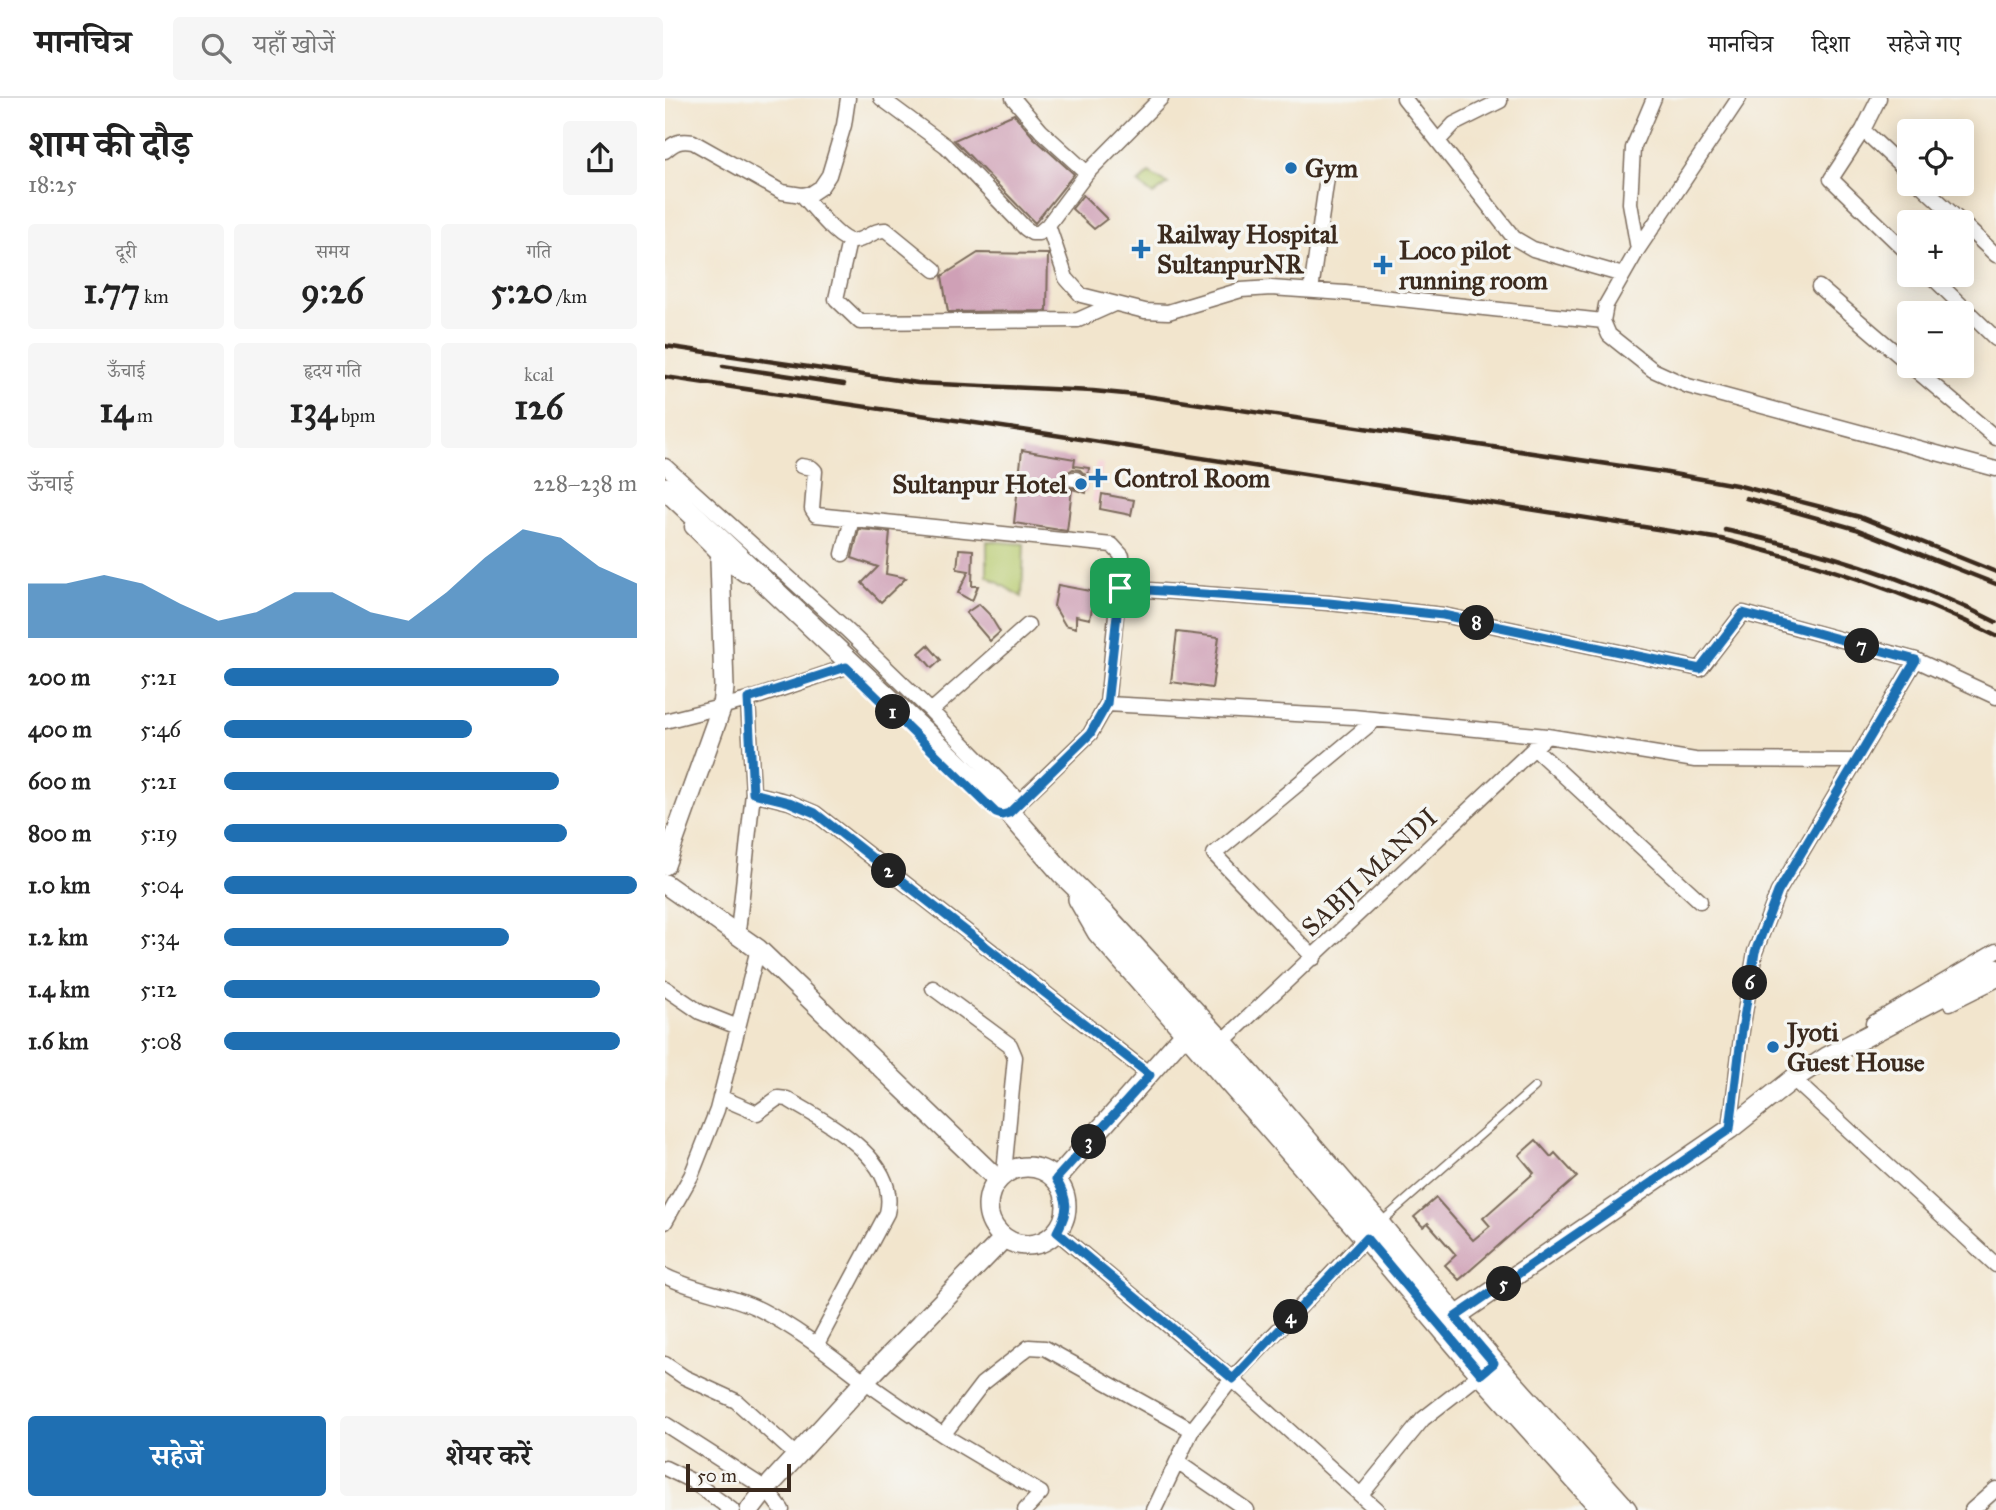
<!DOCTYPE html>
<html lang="hi">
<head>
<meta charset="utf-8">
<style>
  :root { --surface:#fff; --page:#f6f6f6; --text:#222; --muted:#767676; --line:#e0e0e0; --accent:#1f6fb2 }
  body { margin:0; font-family:"IM FELL Great Primer","Noto Serif Devanagari",serif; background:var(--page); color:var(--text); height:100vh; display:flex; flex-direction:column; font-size:26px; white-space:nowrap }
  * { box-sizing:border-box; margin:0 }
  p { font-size:23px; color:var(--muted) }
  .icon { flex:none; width:38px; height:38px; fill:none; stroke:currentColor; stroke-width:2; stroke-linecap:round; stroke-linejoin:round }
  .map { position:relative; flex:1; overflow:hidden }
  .panel { display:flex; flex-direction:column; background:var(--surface); width:665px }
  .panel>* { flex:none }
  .tools { position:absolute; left:1232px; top:21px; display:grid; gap:14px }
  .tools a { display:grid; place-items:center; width:77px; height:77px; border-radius:7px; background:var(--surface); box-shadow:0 4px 18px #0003; font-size:35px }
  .scale { position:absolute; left:21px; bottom:18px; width:105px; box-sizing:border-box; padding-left:7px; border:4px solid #3b2a1e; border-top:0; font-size:19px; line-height:24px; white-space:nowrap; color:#3b2a1e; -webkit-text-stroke:5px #f6f6f2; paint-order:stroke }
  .pin { position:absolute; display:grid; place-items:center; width:60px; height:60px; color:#fff; margin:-30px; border-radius:14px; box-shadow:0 4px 10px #0006 }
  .km { position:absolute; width:35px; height:35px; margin:-18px; border-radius:50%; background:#222; color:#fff; font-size:19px; line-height:35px; text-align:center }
  .round { display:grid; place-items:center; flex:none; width:74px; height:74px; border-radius:7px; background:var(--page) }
  .summary { display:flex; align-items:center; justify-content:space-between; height:119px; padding:0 28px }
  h1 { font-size:38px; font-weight:700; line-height:52px }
  .figures { display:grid; grid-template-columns:repeat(3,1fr); gap:10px; height:119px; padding:7px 28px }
  .figures div { display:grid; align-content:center; border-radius:7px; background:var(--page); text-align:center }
  .figures b { font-size:35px; font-weight:700 }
  .figures small { font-size:19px; font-weight:400 }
  .figures p { font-size:19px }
  .chart { height:196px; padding:14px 28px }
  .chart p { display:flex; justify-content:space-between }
  .chart svg { width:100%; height:126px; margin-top:7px; fill:var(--accent); opacity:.7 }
  .action { display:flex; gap:14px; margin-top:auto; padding:14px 28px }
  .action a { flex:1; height:80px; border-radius:7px; background:var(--accent); color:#fff; font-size:28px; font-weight:700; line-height:80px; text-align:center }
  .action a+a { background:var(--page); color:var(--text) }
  ul { padding:0 28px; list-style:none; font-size:23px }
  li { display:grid; grid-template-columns:112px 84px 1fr; align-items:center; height:52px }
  li i { height:18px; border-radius:9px; background:var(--accent) }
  header { display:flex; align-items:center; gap:42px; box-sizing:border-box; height:98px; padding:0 35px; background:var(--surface); border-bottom:2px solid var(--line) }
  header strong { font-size:33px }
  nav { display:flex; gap:38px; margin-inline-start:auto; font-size:24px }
  .search { width:490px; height:63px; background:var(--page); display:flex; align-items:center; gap:18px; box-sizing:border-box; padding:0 24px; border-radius:7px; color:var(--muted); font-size:26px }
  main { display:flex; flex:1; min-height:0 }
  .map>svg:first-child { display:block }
  .built { fill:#f6cfd6 }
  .green { fill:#b8cb6f; stroke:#7a7a46; stroke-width:2 }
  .building { fill:#cfa0b6; fill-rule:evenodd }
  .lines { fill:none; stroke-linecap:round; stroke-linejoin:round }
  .lane-casing { stroke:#7b6b5b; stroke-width:10 }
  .street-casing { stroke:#7b6b5b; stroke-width:17 }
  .secondary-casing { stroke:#7b6b5b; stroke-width:22 }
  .primary-casing { stroke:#7b6b5b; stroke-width:24 }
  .lane { stroke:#fff; stroke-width:7 }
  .street { stroke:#fff; stroke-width:14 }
  .secondary { stroke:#fff; stroke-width:19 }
  .primary { stroke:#fff; stroke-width:21 }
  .rail { stroke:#3b2a1e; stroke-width:4.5 }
  .route-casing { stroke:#fff; stroke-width:14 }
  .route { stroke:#1f6fb2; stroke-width:9 }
  .poi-dot { fill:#1f6fb2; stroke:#f6f6f2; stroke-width:2.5 }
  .labels { text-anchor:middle; stroke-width:7; stroke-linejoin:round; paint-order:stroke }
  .poi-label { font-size:26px; font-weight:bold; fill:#3b2a1e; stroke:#f6f6f2; text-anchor:start }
  .street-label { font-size:26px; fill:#3b2a1e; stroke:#f6f6f2 }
</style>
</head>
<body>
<header>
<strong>मानचित्र</strong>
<div class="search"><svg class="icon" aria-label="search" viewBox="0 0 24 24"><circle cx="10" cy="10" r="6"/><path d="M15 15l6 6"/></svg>यहाँ खोजें</div>
<nav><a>मानचित्र</a><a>दिशा</a><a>सहेजे गए</a></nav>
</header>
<main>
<section class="panel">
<div class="summary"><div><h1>शाम की दौड़</h1><p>18:25</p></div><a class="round"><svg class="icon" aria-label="share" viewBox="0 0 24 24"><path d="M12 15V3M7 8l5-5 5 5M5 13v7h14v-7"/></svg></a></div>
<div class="figures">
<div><p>दूरी</p><b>1.77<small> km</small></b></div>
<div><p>समय</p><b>9:26</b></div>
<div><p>गति</p><b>5:20<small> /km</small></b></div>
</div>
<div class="figures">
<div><p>ऊँचाई</p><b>14<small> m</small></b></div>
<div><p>हृदय गति</p><b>134<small> bpm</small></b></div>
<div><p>kcal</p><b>126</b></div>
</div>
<div class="chart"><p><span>ऊँचाई</span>228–238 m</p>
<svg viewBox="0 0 160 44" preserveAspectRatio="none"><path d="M0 44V25L10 25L20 22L30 25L40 32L50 38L60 35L70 28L80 28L90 35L100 38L110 28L120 16L130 6L140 9L150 19L160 25V44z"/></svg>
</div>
<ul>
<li><b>200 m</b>5:21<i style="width:81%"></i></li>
<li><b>400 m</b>5:46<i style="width:60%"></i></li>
<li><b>600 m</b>5:21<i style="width:81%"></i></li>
<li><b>800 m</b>5:19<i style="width:83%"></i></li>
<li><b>1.0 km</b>5:04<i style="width:100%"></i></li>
<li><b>1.2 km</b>5:34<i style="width:69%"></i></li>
<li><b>1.4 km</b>5:12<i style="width:91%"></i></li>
<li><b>1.6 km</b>5:08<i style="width:96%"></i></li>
</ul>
<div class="action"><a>सहेजें</a><a>शेयर करें</a></div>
</section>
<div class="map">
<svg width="1331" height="1412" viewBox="0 0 1331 1412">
  <rect width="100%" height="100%" fill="#f6f6f2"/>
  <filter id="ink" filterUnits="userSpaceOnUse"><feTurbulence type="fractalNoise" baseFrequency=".0143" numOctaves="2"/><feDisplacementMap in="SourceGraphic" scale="14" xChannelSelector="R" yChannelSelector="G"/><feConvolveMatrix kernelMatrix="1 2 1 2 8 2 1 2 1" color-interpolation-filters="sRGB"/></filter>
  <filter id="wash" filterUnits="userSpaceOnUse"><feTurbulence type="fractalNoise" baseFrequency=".00686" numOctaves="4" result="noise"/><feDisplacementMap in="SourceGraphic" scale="28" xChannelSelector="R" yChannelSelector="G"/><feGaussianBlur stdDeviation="1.57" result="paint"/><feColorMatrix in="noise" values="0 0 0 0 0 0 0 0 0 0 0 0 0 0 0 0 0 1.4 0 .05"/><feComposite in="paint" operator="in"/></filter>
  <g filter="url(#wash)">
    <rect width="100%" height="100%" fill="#f2e5cd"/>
    <path class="built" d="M 431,364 L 438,366 L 433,406 L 427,404 Z"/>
    <path class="green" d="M 484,75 L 503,86 L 488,97 L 473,85 Z
      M 322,443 L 359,446 L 357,499 L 322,478 Z"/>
    <g id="blocks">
      <path class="building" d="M 349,16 L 369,40 L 409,76 L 370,125 L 289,42 Z
        M 418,97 L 442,121 L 429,131 L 407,111 Z
        M 313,155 L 383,156 L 382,213 L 283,214 L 277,178 Z
        M 357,352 L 410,361 L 409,368 L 424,370 L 421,395 L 407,391 L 402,433 L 349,425 ZM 408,371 L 415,372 L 420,377 L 420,385 L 415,390 L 404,390 L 399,385 L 400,376 Z
        M 437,396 L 469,402 L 466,417 L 435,411 Z
        M 194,431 L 225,434 L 221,476 L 241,480 L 216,504 L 197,485 L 213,469 L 187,460 Z
        M 294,451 L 308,452 L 307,488 L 313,488 L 307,503 L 293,495 L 304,473 L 292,471 Z
        M 393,487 L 430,494 L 425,521 L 411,518 L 411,530 L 400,527 L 389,508 Z
        M 314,506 L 324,516 L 335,534 L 325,543 L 301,515 Z
        M 512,534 L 554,539 L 547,590 L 506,584 Z
        M 263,547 L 276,562 L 267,570 L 254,555 Z
        M 871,1042 L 886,1059 L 890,1055 L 912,1079 L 794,1182 L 780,1167 L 791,1157 L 763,1125 L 758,1129 L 749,1119 L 771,1100 L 808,1142 L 825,1128 L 818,1120 L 869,1075 L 854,1057 Z"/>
    </g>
  </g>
  <g filter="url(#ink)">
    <use href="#blocks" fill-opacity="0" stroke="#7b6b5b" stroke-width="2"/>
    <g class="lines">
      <defs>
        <path id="lane" d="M 715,1125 L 870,989"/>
        <path id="street" d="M 216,0 L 281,48 L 360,130 L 367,135 L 374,135 L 383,127 L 422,75 L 496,0
          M 348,0 L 376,33 L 422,75
          M 739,0 L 849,140 L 868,151 L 958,177
          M 1074,0 L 973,151 L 941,207 L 938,223 L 944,237 L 988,272 L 1023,288 L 1331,371
          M 1214,0 L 1198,32 L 1166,81 L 1244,156
          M 1198,32 L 1244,75
          M 773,43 L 789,26 L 835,3
          M 0,53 C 10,44 15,42 28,44 L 117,94 L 137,97 L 147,95 L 156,89 L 164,77 L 179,27 L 183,0
          M 1255,86 L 1296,124
          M 137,97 C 148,108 175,146 190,143 C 201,141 210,131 221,132 L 270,172
          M 1297,125 L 1331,157
          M 383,127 L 401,180 L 416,197 L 480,213 L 503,214 L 576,192 L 606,190 L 680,195 L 938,223
          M 184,143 L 171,201 L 195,224 L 413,222 L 449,206
          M 973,151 L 965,105 L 968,50 L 989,0
          M 1265,177 L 1331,241
          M 1154,189 L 1244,266
          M 646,193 L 663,72
          M 1246,268 L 1331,340
          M 0,368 L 181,531 L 266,613 L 355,704
          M 136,368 L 147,370 L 150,373 L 147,411 L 151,417 L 447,447 L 457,458 L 442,606 L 425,636 L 344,714
          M 408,381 L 411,381
          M 27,429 L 58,460
          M 178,456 L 187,421
          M 455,490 L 664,505 L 778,517 L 1035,571 L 1078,515 L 1251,562 L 1331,599
          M 442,606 L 688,619 L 882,638 L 1030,662 L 1189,663
          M 266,613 L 363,527
          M 0,623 L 83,602 L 181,569
          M 870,651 L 1035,803
          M 88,695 L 124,704 L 150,715 L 485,977
          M 73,834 L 88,695 L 83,602
          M 649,860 L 549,756 L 710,622
          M 0,890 L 35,914 L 73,929
          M 268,890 L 345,947 L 350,959 L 339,1075
          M 1285,905 L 1331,882
          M 1208,925 L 1331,853
          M 557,944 L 882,638
          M 1128,981 L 1331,1167
          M 55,999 L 92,1015 L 113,1000 L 122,1001 C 161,1024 235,1061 222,1115 L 152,1246
          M 1065,1031 L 1077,932 L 1090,854 L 1113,794 L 1251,562
          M 0,1124 L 26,1078 L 52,1012 L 93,851
          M 392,1134 L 567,1281 L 712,1412
          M 0,1178 C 31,1194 66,1196 96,1212 C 133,1231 165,1257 198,1282 C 224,1301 251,1319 278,1337
          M 0,1266 L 19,1279 L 71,1303 L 132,1358
          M 0,1326 L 101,1391 L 117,1412
          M 512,1364 L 582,1412
          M 0,1370 L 27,1383 L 67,1412
          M 696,1397 L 758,1321 L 822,1271
          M 360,1412 L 376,1395 L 278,1337 L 317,1286 L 364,1249 L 380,1250 L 527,1332
          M 489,1412 L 527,1332 L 567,1281 L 706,1134
          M 1307,1412 L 1331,1391"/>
        <path id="secondary" d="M 0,767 L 57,608 L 59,590 L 55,462 L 63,461 L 80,474
          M 0,786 L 93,851 L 333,1082
          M323 1108a39 39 0 1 1 78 0a39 39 0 1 1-78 0Z
          M 391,1081 L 530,924
          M 790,1219 L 1065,1031 L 1128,981 L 1162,959 L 1331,870
          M 85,1412 L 101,1391 L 200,1283 L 339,1140"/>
        <path id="primary" d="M 0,390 L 344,714 L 398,776 L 439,816 L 557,944 L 714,1126 L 829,1265 L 961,1412
          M 414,801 L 433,834 L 701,1140 L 816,1276 L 938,1412"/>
      </defs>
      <use href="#lane" class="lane-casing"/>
      <use href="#street" class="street-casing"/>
      <use href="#secondary" class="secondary-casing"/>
      <use href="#primary" class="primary-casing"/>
      <use href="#lane" class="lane"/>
      <use href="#street" class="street"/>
      <use href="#secondary" class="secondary"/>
      <use href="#primary" class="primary"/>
      <path class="rail" d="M 0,248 L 253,285 L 428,293 L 481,298 L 997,374 L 1071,387 L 1195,419 L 1331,474
        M 58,268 L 179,286
        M 0,279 L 364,333 L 1056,441 C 1151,465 1244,494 1331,538
        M 1081,400 L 1191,431 L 1331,486
        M 1060,432 C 1152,451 1247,481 1331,524"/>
    </g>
  </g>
  <g class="lines" filter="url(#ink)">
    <defs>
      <path id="route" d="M 455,490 L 664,505 L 778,517 L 1035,571 L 1078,515 L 1251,562 L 1113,794 L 1090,854 L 1077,932 L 1065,1031 L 790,1219 L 829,1265 L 816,1276 L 701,1140 L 568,1281 L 392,1134 C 404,1112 404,1103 391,1081 L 485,977 L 150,715 L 124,704 L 88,695 L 83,601 L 181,569 L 331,715 L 337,717 L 344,715 L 425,636 L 442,606 Z"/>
    </defs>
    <use href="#route" class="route-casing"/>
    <use href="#route" class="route"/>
  </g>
  <g class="poi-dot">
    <circle cx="626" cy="70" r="7"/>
    <path d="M472.5 140.5h7v7h7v7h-7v7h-7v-7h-7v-7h7z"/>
    <path d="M714.5 156.5h7v7h7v7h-7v7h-7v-7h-7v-7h7z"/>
    <path d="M429.5 369.5h7v7h7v7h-7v7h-7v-7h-7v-7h7z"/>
    <circle cx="416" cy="386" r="7"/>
    <circle cx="1108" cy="949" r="7"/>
  </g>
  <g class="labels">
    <g class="poi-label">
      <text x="640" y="79">Gym</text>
      <text x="492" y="145">Railway Hospital<tspan x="492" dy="30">SultanpurNR</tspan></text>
      <text x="734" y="161">Loco pilot<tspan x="734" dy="30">running room</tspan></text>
      <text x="449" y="389">Control Room</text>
      <text x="402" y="395" text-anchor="end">Sultanpur Hotel</text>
      <text x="1122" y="943">Jyoti<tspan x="1122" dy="30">Guest House</tspan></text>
    </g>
    <g class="street-label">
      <text transform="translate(704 774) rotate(-43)" y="9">SABJI MANDI</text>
    </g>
  </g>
</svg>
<div class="tools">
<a><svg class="icon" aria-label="locate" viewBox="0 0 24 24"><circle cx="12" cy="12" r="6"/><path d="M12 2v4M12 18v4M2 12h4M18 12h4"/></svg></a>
<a>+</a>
<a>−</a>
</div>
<div class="scale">50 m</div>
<div class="pin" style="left:455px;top:490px;background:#1e9e55"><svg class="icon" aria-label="arrive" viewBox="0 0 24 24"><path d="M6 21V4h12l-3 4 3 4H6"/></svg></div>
<b class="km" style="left:228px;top:614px">1</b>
<b class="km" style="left:224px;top:773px">2</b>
<b class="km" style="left:424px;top:1044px">3</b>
<b class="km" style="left:626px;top:1219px">4</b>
<b class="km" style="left:839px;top:1186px">5</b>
<b class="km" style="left:1085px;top:885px">6</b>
<b class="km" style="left:1197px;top:548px">7</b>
<b class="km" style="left:812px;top:525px">8</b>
</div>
</main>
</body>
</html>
